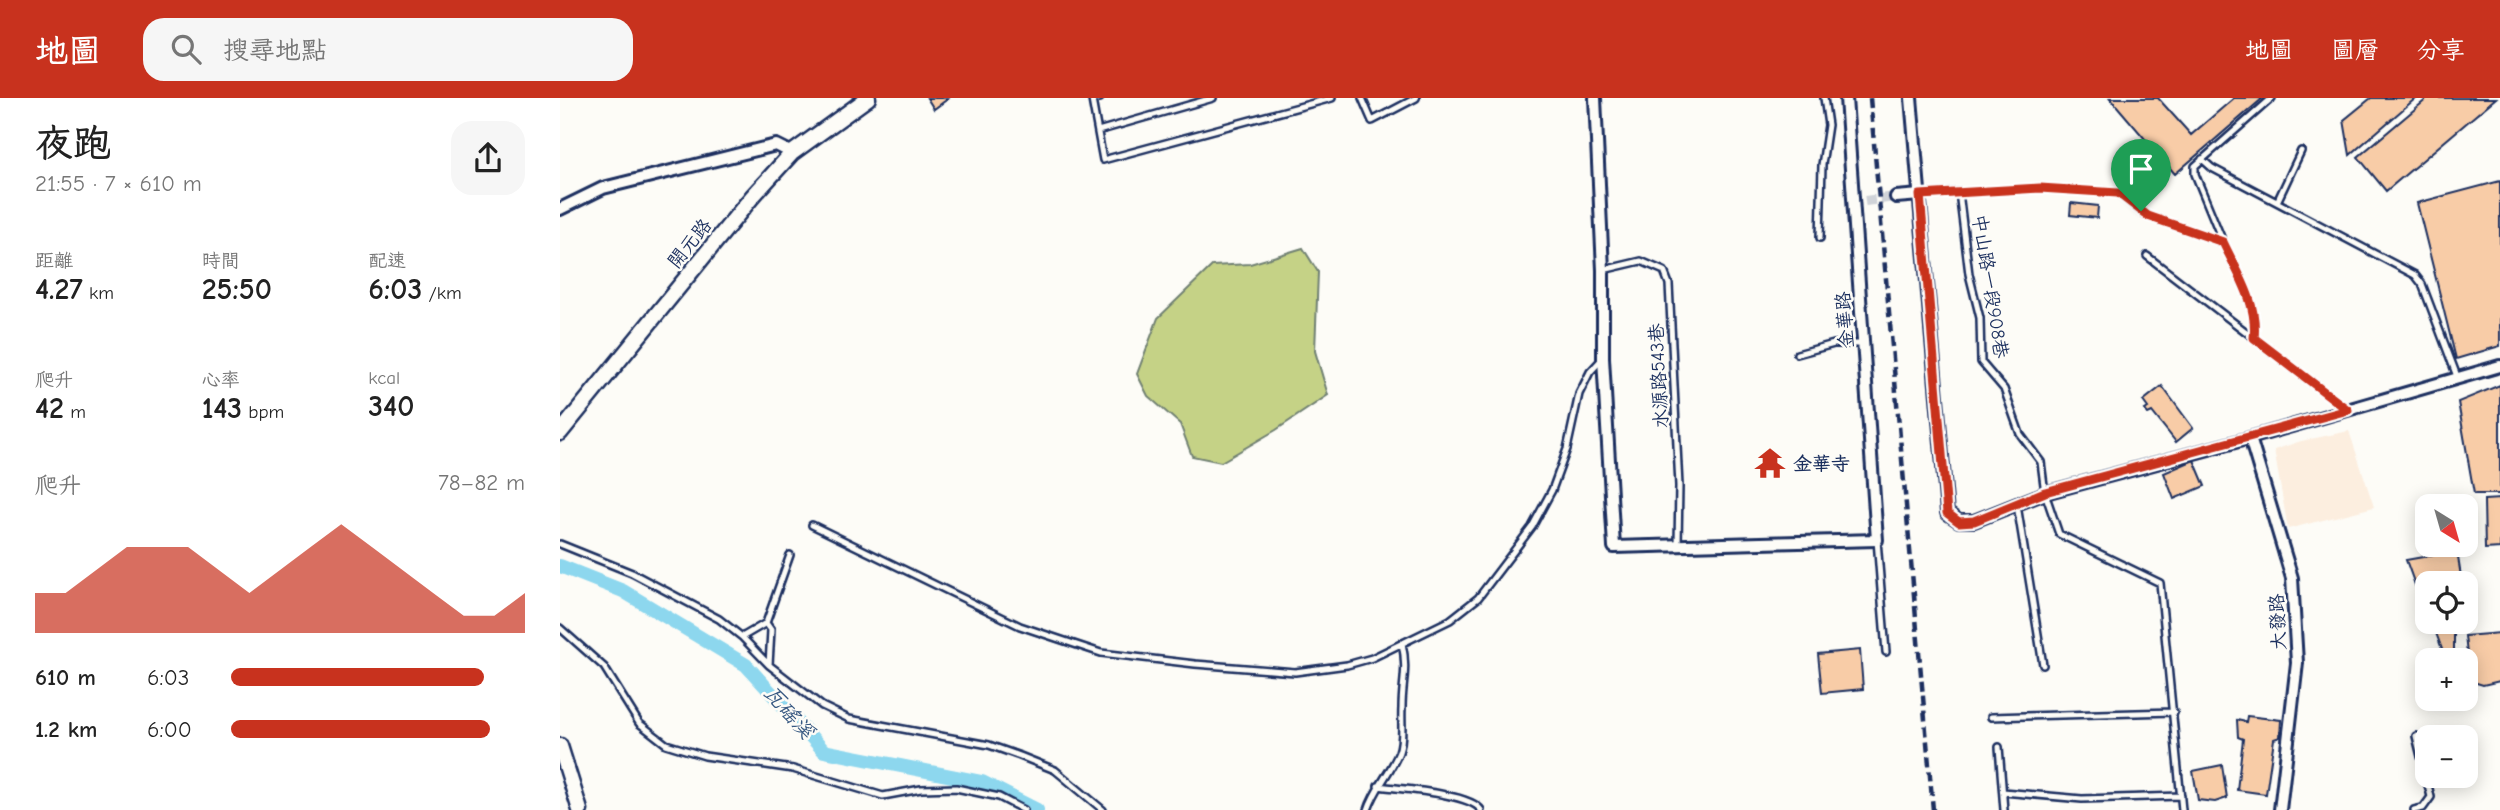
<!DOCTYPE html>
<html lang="zh-TW">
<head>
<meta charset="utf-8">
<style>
  :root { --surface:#fff; --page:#f6f6f6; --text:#222; --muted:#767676; --accent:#c8321e }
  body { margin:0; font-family:"Comic Neue","LXGW WenKai TC",sans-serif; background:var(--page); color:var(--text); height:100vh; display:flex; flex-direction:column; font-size:26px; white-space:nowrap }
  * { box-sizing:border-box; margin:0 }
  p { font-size:23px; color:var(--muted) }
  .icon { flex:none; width:38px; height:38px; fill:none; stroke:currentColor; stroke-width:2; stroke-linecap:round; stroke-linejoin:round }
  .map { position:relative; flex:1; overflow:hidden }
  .side { display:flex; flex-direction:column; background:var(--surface); width:560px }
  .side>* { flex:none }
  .needle { width:46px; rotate:143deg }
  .controls { position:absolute; left:1855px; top:396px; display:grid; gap:14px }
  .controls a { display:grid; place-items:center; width:63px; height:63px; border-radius:14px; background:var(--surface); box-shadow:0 4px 18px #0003; font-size:35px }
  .pin { position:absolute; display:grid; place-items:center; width:60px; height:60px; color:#fff; margin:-72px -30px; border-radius:50% 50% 50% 0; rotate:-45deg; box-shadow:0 0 7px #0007 }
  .pin .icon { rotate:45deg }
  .round { display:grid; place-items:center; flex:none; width:74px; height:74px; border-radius:21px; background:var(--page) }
  .summary { display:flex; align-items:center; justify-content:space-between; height:119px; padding:0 35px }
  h1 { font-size:38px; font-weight:800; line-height:52px }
  .stats { display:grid; grid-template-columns:repeat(3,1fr); gap:10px; height:119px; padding:7px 35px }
  .stats div { display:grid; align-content:center }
  .stats b { font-size:30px; font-weight:800 }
  .stats small { font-size:19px; font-weight:400 }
  .stats p { font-size:19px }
  .chart { height:196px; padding:14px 35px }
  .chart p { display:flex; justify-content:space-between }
  .chart svg { width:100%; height:126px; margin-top:7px; fill:var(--accent); opacity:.7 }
  ul { padding:0 35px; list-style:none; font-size:23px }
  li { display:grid; grid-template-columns:112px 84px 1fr; align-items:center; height:52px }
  li i { height:18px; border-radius:9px; background:var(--accent) }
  header { display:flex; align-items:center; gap:42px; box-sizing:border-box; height:98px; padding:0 35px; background:var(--accent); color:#fff }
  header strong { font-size:33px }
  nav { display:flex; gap:38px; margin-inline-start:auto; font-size:24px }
  .search { width:490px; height:63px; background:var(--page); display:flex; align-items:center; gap:18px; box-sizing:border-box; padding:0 24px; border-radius:21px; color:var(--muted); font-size:26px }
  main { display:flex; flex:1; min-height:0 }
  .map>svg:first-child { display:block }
  .built { fill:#fceedf }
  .green { fill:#c5d286; stroke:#708072; stroke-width:2 }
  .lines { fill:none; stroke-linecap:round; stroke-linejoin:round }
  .canal { stroke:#8dd7ee; stroke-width:14 }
  .building { fill:#f8cca7; stroke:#1b2f5e; stroke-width:2 }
  .minor-tunnel { stroke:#d0d3d8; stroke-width:10; stroke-dasharray:10 5; stroke-linecap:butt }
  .service-casing { stroke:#1b2f5e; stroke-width:10 }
  .minor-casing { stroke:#1b2f5e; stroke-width:16 }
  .tertiary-casing { stroke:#1b2f5e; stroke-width:19 }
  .path { stroke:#1b2f5e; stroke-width:2.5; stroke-dasharray:5 5; stroke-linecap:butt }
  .service { stroke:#fdfcf7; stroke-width:5 }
  .minor { stroke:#fdfcf7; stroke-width:10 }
  .tertiary { stroke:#fdfcf7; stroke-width:14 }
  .rail { stroke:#1b2f5e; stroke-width:4.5; stroke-dasharray:10 5; stroke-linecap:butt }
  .route-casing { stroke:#fff; stroke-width:14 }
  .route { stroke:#c8321e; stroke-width:9 }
  .labels { text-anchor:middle; stroke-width:5; stroke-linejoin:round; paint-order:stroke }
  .street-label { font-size:19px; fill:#1b2f5e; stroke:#fdfcf7 }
  .poi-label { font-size:19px; font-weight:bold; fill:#1b2f5e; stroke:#fdfcf7; text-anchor:start }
  .water-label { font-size:21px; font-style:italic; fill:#385982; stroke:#fdfcf7 }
</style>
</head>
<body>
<header>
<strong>地圖</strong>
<div class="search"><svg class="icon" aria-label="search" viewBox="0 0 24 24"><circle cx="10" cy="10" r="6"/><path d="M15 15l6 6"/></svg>搜尋地點</div>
<nav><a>地圖</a><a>圖層</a><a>分享</a></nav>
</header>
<main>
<section class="side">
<div class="summary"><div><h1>夜跑</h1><p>21:55 · 7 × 610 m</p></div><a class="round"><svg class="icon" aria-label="share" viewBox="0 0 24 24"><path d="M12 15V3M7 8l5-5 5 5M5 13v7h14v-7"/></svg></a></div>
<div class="stats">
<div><p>距離</p><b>4.27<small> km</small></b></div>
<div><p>時間</p><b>25:50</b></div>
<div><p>配速</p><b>6:03<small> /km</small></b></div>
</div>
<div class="stats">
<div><p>爬升</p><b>42<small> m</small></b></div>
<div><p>心率</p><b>143<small> bpm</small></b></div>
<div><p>kcal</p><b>340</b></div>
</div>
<div class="chart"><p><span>爬升</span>78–82 m</p>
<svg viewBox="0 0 160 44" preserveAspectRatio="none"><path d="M0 44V30L10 30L20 22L30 14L40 14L50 14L60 22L70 30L80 22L90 14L100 6L110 14L120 22L130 30L140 38L150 38L160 30V44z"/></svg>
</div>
<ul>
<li><b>610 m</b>6:03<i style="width:86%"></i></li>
<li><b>1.2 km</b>6:00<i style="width:88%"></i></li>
</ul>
</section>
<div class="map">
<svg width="1940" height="712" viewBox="0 0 1940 712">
  <rect width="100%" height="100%" fill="#fdfcf7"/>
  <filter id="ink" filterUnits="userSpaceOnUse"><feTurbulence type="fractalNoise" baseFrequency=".0143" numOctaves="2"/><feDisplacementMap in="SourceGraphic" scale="14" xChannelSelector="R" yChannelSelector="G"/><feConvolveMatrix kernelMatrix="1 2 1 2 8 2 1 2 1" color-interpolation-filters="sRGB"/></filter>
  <g filter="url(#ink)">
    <path class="built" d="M 1789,333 L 1814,409 L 1728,431 L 1714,352 L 1741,343 Z"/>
    <path class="green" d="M 743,150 L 758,174 L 755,253 L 768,297 L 716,332 L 661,364 L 632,358 L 620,326 L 588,298 L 577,276 L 598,220 L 652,168 L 690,166 Z"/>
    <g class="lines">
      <path class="canal" d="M 0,468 L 63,493 L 186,567 L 264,653 L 422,684 L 477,712"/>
    </g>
    <path class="building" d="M 367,0 L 389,0 L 374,11 Z
      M 1550,0 L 1598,0 L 1631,37 L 1674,0 L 1703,0 L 1615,76 Z
      M 1811,0 L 1856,0 L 1790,57 L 1784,22 Z
      M 1868,0 L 1936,0 L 1826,93 L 1798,59 Z
      M 1940,83 L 1940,248 L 1896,261 L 1857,105 Z
      M 1511,105 L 1538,108 L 1537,120 L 1510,117 Z
      M 1940,287 L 1940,396 L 1914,396 L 1898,304 Z
      M 1602,288 L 1633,330 L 1616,344 L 1592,314 L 1588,316 L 1585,312 L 1588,310 L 1583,303 Z
      M 1634,362 L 1645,388 L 1614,401 L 1604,375 Z
      M 1940,401 L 1940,450 L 1925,451 L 1924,402 Z
      M 1897,453 L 1902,485 L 1867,485 L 1867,520 L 1846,462 Z
      M 1894,534 L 1894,562 L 1886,562 L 1876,535 Z
      M 1940,535 L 1940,583 L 1923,587 L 1910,583 L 1905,538 Z
      M 1300,552 L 1303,591 L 1262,595 L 1258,556 Z
      M 1687,618 L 1721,622 L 1720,639 L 1714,641 L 1706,696 L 1677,692 L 1683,641 L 1678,639 L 1677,622 L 1686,624 Z
      M 1662,667 L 1667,700 L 1655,704 L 1638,702 L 1633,673 Z"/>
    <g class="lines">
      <path class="minor-tunnel" d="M 1305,103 L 1336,99"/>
      <defs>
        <path id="service" d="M 531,0 L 532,2 L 540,0
          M 802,0 L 812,23 L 856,0
          M 532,2 L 543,62 L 772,0
          M 538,33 L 653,0
          M 1642,61 L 1652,70 L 1855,177 L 1862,186 L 1898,281
          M 1360,97 L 1399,94 L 1409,176 L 1420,220 L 1421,264 L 1444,291 L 1460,336 L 1481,364 L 1485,395 L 1499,436 L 1600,485 L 1622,712
          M 1717,104 L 1741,53
          M 1585,117 L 1663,144 C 1678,176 1698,205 1694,240
          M 1260,140 L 1262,67 L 1268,27 L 1264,0
          M 1663,144 L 1635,76 L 1635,68 L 1712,0
          M 1587,158 L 1788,312
          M 1043,172 L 1081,163 L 1104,173 L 1109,186 L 1119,388 L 1118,447
          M 1237,256 L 1274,246 L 1302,246
          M 1457,407 L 1483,567
          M 252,427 L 460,528 L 541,555 L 635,566 L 735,574 L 787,567 L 812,560 L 890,522 L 918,500 L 972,429 L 992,392 L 1007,351 L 1019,296 L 1030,274 L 1043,260
          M 1317,442 L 1326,554
          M 0,446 L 72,475 L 159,521 L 182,539 L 209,567 L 262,608 L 289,621 L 429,647 L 460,658 L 495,672 L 543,712
          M 206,525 L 230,457
          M 0,530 L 44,569 L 79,625 L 106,646 L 145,658 L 233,671 L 323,698 L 361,691 L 396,690 L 439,699 L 464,712
          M 182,539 L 206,525 L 211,532 L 209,567
          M 1431,619 L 1614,614
          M 1439,649 L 1444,712
          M 818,688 C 839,691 910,695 921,712
          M 1443,694 L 1522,701 L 1621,698
          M 808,712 C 815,690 831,674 839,654 C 844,640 841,625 842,610 C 842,584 848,573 842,545
          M 1854,712 L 1863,710 L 1871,699 L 1856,638"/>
        <path id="minor" d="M 1035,0 L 1043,172 L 1043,260 L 1054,449 L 1317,442 L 1286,0
          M 1351,0 L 1387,415 L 1399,423 L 1414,423 L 1485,395 L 1690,340 L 1940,268
          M 1336,99 L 1360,97
          M 0,111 L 43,90 L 216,47 L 232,55
          M 1690,340 L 1732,480 L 1737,565 L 1720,712"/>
        <path id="tertiary" d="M 0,335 L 192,99 L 232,55 L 308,0
          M 0,648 L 20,712"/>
      </defs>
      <use href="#service" class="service-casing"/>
      <use href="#minor" class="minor-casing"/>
      <use href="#tertiary" class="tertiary-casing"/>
      <path class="path" d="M 1407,93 L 1480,90 L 1553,94 L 1562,98 L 1577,110"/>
      <use href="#service" class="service"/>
      <use href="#minor" class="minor"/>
      <use href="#tertiary" class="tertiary"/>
      <path class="rail" d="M 1310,0 L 1373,712"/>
    </g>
  </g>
  <g class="lines" filter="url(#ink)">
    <defs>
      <path id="route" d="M 1480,90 L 1558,95 L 1588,118 L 1663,144 C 1678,176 1698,205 1694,240 L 1788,312 L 1485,394 L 1414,423 L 1399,424 L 1387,415 L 1360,97 Z"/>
    </defs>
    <use href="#route" class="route-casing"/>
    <use href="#route" class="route"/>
  </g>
  <defs>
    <symbol id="temple-bare" viewBox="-9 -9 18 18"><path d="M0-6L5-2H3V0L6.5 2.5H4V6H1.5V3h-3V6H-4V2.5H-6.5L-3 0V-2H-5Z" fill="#c8321e" stroke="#fdfcf7" stroke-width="2.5" paint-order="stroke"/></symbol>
  </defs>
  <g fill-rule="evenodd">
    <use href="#temple-bare" x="1188" y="343" width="44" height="44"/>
  </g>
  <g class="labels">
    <g class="street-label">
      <text transform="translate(129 145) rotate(-51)" y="7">開元路</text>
      <text transform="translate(1431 188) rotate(81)" y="7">中山路一段908巷</text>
      <text transform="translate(1284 222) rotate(-94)" y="7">金華路</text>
      <text transform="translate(1098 278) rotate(-93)" y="7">水源路543巷</text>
      <text transform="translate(1717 524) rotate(-93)" y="7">大發路</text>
    </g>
    <g class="poi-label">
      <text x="1233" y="372">金華寺</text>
    </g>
    <g class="water-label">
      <text transform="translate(229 614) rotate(48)" y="7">瓦磘溪</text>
    </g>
  </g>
</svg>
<div class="controls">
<a><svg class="needle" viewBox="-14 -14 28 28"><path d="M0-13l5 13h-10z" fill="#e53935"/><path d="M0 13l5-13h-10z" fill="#767676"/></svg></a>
<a><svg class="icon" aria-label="locate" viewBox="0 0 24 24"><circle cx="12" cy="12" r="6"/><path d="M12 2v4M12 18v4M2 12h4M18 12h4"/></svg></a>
<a>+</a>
<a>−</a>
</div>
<div class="pin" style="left:1581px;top:113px;background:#1e9e55"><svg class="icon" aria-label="arrive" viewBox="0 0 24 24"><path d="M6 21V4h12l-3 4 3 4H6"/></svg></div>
</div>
</main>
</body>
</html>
